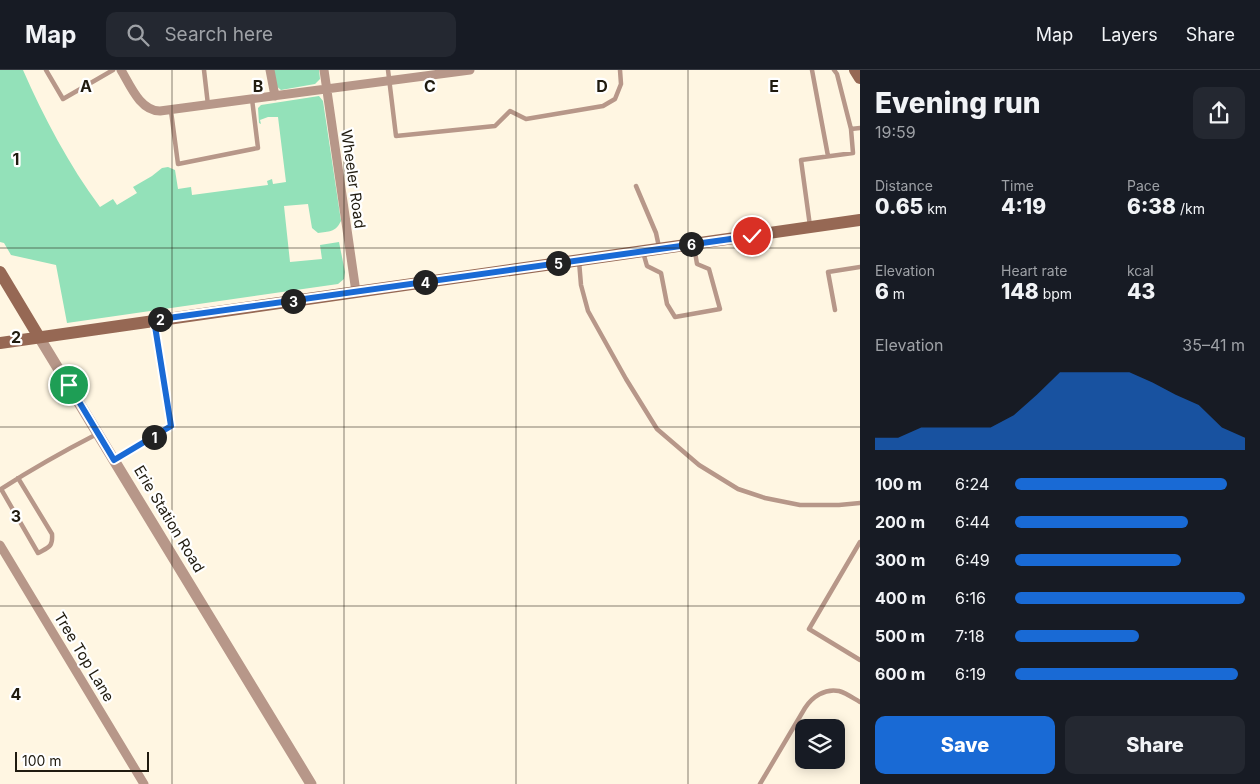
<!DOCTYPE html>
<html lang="en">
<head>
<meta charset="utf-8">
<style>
  :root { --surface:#171b24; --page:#242831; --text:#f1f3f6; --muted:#9ea1a6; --line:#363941; --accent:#196ad5 }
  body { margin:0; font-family:Inter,sans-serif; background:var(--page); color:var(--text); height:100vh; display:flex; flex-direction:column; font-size:19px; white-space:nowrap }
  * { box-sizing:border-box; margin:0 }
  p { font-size:16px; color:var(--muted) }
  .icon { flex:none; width:28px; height:28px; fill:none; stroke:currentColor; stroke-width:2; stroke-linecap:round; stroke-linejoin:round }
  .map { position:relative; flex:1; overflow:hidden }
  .drawer { display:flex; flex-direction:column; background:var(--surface); width:400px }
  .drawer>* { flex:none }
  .tools { position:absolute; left:795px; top:649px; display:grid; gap:10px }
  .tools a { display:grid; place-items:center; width:50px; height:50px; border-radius:10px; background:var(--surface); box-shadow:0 2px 12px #0003; font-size:25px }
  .scale { position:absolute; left:15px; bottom:12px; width:134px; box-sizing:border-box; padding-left:5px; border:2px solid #201b0f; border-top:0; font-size:14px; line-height:18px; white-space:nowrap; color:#201b0f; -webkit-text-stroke:4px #fff; paint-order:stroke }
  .pin { position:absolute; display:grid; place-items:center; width:42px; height:42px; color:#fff; margin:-21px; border:2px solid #fff; border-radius:50%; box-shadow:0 1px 5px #0007 }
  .km { position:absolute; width:25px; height:25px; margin:-12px; border-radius:50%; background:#222; color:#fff; font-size:14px; line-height:25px; text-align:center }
  .round { display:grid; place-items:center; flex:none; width:52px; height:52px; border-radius:10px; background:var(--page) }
  .summary { display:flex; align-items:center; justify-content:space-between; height:85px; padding:0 15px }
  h1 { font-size:28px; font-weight:800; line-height:38px }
  .stats { display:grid; grid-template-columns:repeat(3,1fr); gap:8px; height:85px; padding:5px 15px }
  .stats div { display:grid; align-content:center }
  .stats b { font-size:21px; font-weight:800 }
  .stats small { font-size:14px; font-weight:400 }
  .stats p { font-size:14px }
  .chart { height:140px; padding:10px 15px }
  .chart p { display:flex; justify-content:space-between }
  .chart svg { width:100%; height:90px; margin-top:5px; fill:var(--accent); opacity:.7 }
  .button { display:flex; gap:10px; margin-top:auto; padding:10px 15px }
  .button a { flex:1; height:58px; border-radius:10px; background:var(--accent); color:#fff; font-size:20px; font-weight:800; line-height:58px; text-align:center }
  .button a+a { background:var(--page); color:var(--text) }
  ul { padding:0 15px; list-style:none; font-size:16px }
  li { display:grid; grid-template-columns:80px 60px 1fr; align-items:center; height:38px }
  li i { height:12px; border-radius:6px; background:var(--accent) }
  header { display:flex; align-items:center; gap:30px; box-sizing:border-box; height:70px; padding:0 25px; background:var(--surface); border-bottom:1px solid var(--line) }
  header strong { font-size:24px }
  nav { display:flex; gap:28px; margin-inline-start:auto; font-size:18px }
  .search { width:350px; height:45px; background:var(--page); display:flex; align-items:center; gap:12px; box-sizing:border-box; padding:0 18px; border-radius:10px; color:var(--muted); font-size:19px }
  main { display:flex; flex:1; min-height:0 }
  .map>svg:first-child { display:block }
  .grass { fill:#93e1b9 }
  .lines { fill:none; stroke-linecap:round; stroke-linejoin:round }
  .service { stroke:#b79789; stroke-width:4.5 }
  .minor { stroke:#b79789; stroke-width:9 }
  .tertiary { stroke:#b79789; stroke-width:11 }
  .secondary { stroke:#966854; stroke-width:12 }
  .route-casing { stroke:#fff; stroke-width:10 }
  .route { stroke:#196ad5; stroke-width:6 }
  .grid { fill:none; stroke:#201b0f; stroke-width:1; stroke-opacity:0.55 }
  .labels { text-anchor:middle; stroke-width:4.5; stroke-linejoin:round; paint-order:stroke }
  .street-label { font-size:15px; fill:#201b0f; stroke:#fff }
  .grid-label { font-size:16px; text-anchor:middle; font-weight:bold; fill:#201b0f; stroke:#fff; stroke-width:4.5; stroke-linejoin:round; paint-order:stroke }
</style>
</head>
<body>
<header>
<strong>Map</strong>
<div class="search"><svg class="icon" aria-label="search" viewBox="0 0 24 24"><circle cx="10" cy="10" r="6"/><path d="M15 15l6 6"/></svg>Search here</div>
<nav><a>Map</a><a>Layers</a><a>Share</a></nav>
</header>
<main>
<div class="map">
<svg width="860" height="714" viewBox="0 0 860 714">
  <rect width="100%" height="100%" fill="#fff6e2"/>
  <path class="grass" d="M 0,0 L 23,0 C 44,48 69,95 100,137 L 113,129 L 117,135 L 137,123 L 133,117 L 152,106 L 162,98 L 168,97 L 175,100 L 178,119 L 191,117 L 192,125 L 268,115 L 267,111 L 272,109 L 273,114 L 286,112 L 278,47 L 268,47 L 260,50 L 261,54 L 259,53 L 258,38 L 261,35 L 319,26 L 323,31 L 341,151 C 335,163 329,161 318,163 L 312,158 L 308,134 L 284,136 L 290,192 L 322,189 L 320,175 L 339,172 L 345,202 L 344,209 L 338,214 L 67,253 L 56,195 L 11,185 L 4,173 L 0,172 Z
    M 273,0 L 319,0 L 320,9 L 315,14 L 281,20 L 275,15 Z"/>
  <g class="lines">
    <path class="service" d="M 46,0 L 63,29 L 113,0
      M 204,0 L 208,35
      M 388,0 L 396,66 L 495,56 L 510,41 L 526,49 L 603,36 L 615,29 L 621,14 L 620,0
      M 812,0 L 828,86
      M 834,0 L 837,4 L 851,59 L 860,58
      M 171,41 L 178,94 L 258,78 L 252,29
      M 636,116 L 656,163 L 659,177
      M 810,156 L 801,90 L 853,83 L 851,59
      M 643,182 L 647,196 L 661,203 L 667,234 L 675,247 L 720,239 L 709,199 L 697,194 L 694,176
      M 579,191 L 581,215 L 588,241 L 626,309 L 657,359 L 699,395 L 738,419 L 765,428 L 800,435 L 839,435 L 860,433
      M 835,240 L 828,202 L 860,197
      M 114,390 L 171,357 L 154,252
      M 18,408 L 52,464 C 53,477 49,477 38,483 L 1,419 C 32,399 64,381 97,364
      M 860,472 L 809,559 L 860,590
      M 760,714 L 805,638 C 812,627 825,618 839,621 C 846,623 853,628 860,632"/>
    <path class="minor" d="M 121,0 C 130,15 140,41 160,41 L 470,0
      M 270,0 L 275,26
      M 324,0 L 356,222
      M 0,475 L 144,714"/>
    <path class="tertiary" d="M 39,267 L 311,714"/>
    <path class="secondary" d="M 855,0 L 860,8
      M 0,202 L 39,267
      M 0,273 L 860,150"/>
  </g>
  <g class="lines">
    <defs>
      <path id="route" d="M 69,315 L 114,390 L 171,356 L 154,250 L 752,166"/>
    </defs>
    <use href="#route" class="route-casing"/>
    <use href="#route" class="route"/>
  </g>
  <path class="grid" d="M 172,0 L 172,714M 344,0 L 344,714M 516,0 L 516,714M 688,0 L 688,714M 0,178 L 860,178M 0,357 L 860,357M 0,536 L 860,536"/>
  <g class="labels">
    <g class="street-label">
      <text transform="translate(353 109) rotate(82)" y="5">Wheeler Road</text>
      <text transform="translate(169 449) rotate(59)" y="5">Erie Station Road</text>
      <text transform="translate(84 587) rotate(59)" y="5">Tree Top Lane</text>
    </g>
  </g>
  <g class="grid-label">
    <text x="86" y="22">A</text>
    <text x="258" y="22">B</text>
    <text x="430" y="22">C</text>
    <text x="602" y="22">D</text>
    <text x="774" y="22">E</text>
    <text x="16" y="95">1</text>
    <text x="16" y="273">2</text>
    <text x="16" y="452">3</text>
    <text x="16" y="630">4</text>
  </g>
</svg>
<div class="tools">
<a><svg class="icon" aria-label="layers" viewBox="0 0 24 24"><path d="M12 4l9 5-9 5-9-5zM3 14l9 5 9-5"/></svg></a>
</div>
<div class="scale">100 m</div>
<div class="pin" style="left:69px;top:315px;background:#1e9e55"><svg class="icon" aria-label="arrive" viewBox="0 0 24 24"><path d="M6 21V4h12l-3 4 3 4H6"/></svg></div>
<div class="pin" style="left:752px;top:166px;background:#d93025"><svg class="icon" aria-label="check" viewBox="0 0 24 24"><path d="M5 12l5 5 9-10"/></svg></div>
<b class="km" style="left:154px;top:367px">1</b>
<b class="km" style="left:160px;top:249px">2</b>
<b class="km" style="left:293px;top:231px">3</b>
<b class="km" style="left:425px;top:212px">4</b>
<b class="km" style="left:558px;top:193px">5</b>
<b class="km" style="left:691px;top:174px">6</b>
</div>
<section class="drawer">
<div class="summary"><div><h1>Evening run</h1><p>19:59</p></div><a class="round"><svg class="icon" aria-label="share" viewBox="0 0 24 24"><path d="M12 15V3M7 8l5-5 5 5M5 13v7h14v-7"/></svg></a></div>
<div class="stats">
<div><p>Distance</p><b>0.65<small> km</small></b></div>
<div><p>Time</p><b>4:19</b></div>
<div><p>Pace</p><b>6:38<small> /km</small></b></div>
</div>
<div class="stats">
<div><p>Elevation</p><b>6<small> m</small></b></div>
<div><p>Heart rate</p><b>148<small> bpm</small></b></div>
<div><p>kcal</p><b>43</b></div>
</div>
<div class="chart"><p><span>Elevation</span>35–41 m</p>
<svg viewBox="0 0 160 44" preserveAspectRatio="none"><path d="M0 44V38L10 38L20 33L30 33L40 33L50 33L60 27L70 17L80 6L90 6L100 6L110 6L120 11L130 17L140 22L150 33L160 38V44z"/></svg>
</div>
<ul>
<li><b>100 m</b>6:24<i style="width:92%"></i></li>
<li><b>200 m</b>6:44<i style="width:75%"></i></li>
<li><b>300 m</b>6:49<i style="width:72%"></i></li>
<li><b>400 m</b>6:16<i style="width:100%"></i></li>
<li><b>500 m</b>7:18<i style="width:54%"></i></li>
<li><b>600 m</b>6:19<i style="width:97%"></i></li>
</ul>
<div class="button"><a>Save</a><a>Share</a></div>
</section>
</main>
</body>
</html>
